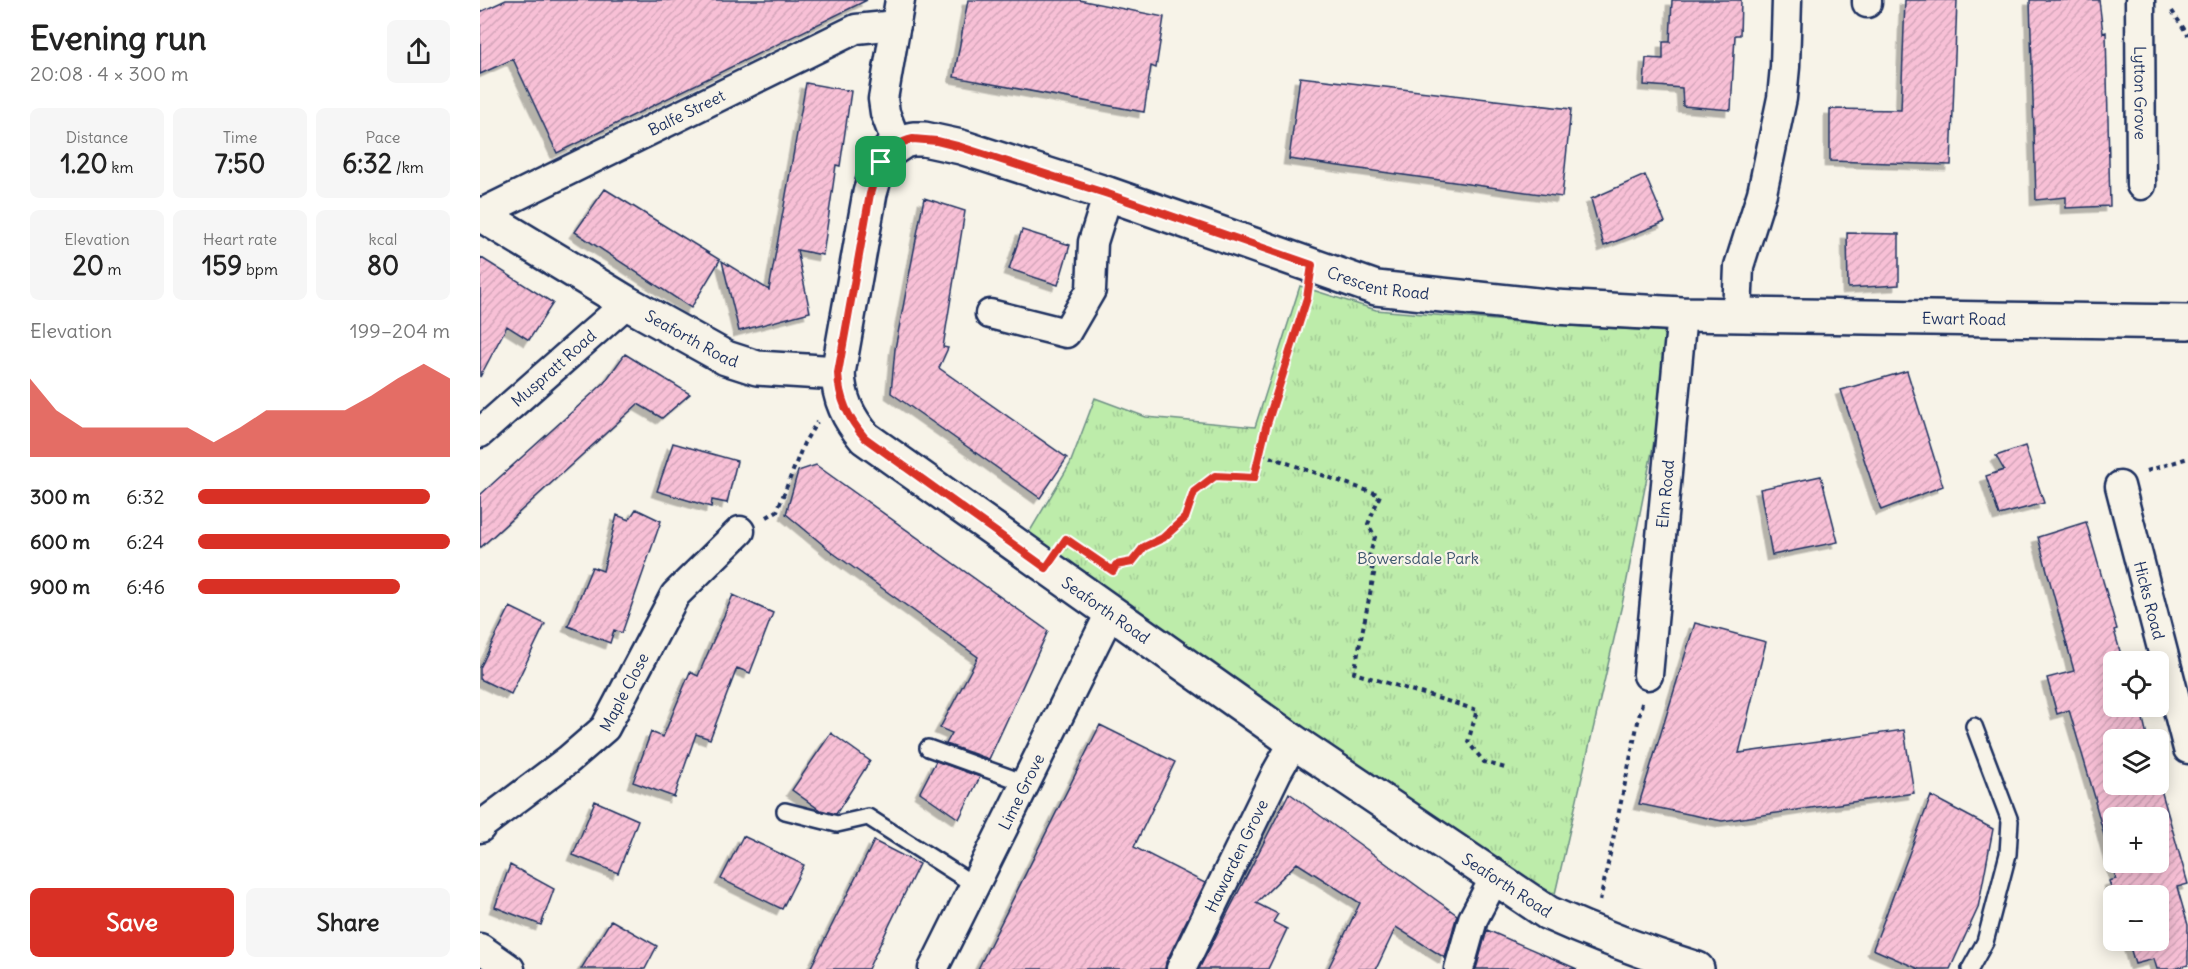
<!DOCTYPE html>
<html lang="en">
<head>
<meta charset="utf-8">
<style>
  :root { --surface:#fff; --page:#f6f6f6; --text:#222; --muted:#767676; --accent:#d93025 }
  body { margin:0; font-family:Delius,sans-serif; background:var(--page); color:var(--text); height:100vh; display:flex; flex-direction:column; font-size:22px; white-space:nowrap }
  * { box-sizing:border-box; margin:0 }
  p { font-size:20px; color:var(--muted) }
  .icon { flex:none; width:33px; height:33px; fill:none; stroke:currentColor; stroke-width:2; stroke-linecap:round; stroke-linejoin:round }
  .map { position:relative; flex:1; overflow:hidden }
  .drawer { display:flex; flex-direction:column; background:var(--surface); width:480px }
  .drawer>* { flex:none }
  .tools { position:absolute; left:1623px; top:651px; display:grid; gap:12px }
  .tools a { display:grid; place-items:center; width:66px; height:66px; border-radius:9px; background:var(--surface); box-shadow:0 3px 15px #0003; font-size:30px }
  .pin { position:absolute; display:grid; place-items:center; width:51px; height:51px; color:#fff; margin:-26px; border-radius:12px; box-shadow:0 3px 9px #0006 }
  .round { display:grid; place-items:center; flex:none; width:63px; height:63px; border-radius:9px; background:var(--page) }
  .headline { display:flex; align-items:center; justify-content:space-between; height:102px; padding:0 30px }
  h1 { font-size:33px; font-weight:700; line-height:45px }
  .figures { display:grid; grid-template-columns:repeat(3,1fr); gap:9px; height:102px; padding:6px 30px }
  .figures div { display:grid; align-content:center; border-radius:9px; background:var(--page); text-align:center }
  .figures b { font-size:26px; font-weight:700 }
  .figures small { font-size:16px; font-weight:400 }
  .figures p { font-size:16px }
  .chart { height:168px; padding:12px 30px }
  .chart p { display:flex; justify-content:space-between }
  .chart svg { width:100%; height:108px; margin-top:6px; fill:var(--accent); opacity:.7 }
  .action { display:flex; gap:12px; margin-top:auto; padding:12px 30px }
  .action a { flex:1; height:69px; border-radius:9px; background:var(--accent); color:#fff; font-size:24px; font-weight:700; line-height:69px; text-align:center }
  .action a+a { background:var(--page); color:var(--text) }
  ul { padding:0 30px; list-style:none; font-size:20px }
  li { display:grid; grid-template-columns:96px 72px 1fr; align-items:center; height:45px }
  li i { height:15px; border-radius:8px; background:var(--accent) }
  main { display:flex; flex:1; min-height:0 }
  .map>svg:first-child { display:block }
  .park { fill:url(#park-tufts); stroke:#6c8e84; stroke-width:1.5 }
  .building { fill:url(#building-hatch); stroke:#1b2f5e; stroke-width:1.5; fill-rule:evenodd; filter:url(#shadow) }
  .lines { fill:none; stroke-linecap:round; stroke-linejoin:round }
  .lane-casing { stroke:#1b2f5e; stroke-width:20 }
  .street-casing { stroke:#1b2f5e; stroke-width:33 }
  .secondary-casing { stroke:#1b2f5e; stroke-width:38 }
  .path { stroke:#1b2f5e; stroke-width:4; stroke-dasharray:4.5 4.5; stroke-linecap:butt }
  .lane { stroke:#f7f3e8; stroke-width:15 }
  .street { stroke:#f7f3e8; stroke-width:28 }
  .secondary { stroke:#f7f3e8; stroke-width:33 }
  .route-casing { stroke:#fff; stroke-width:12 }
  .route { stroke:#d93025; stroke-width:8 }
  .labels { text-anchor:middle; stroke-width:4.5; stroke-linejoin:round; paint-order:stroke }
  .street-label { font-size:16px; fill:#1b2f5e; stroke:#f7f3e8 }
  .park-label { font-size:16px; fill:#3b556d; stroke:#f7f3e8 }
</style>
</head>
<body>
<main>
<section class="drawer">
<div class="headline"><div><h1>Evening run</h1><p>20:08 · 4 × 300 m</p></div><a class="round"><svg class="icon" aria-label="share" viewBox="0 0 24 24"><path d="M12 15V3M7 8l5-5 5 5M5 13v7h14v-7"/></svg></a></div>
<div class="figures">
<div><p>Distance</p><b>1.20<small> km</small></b></div>
<div><p>Time</p><b>7:50</b></div>
<div><p>Pace</p><b>6:32<small> /km</small></b></div>
</div>
<div class="figures">
<div><p>Elevation</p><b>20<small> m</small></b></div>
<div><p>Heart rate</p><b>159<small> bpm</small></b></div>
<div><p>kcal</p><b>80</b></div>
</div>
<div class="chart"><p><span>Elevation</span>199–204 m</p>
<svg viewBox="0 0 160 44" preserveAspectRatio="none"><path d="M0 44V12L10 25L20 32L30 32L40 32L50 32L60 32L70 38L80 32L90 25L100 25L110 25L120 25L130 19L140 12L150 6L160 12V44z"/></svg>
</div>
<ul>
<li><b>300 m</b>6:32<i style="width:92%"></i></li>
<li><b>600 m</b>6:24<i style="width:100%"></i></li>
<li><b>900 m</b>6:46<i style="width:80%"></i></li>
</ul>
<div class="action"><a>Save</a><a>Share</a></div>
</section>
<div class="map">
<svg width="1708" height="969" viewBox="0 0 1708 969">
  <defs>
    <pattern id="park-tufts" width="24" height="20" patternUnits="userSpaceOnUse" patternTransform="scale(1.5)"><rect width="24" height="20" fill="#bdecaa"/><path d="M3 7l-1-3M5 7V3M7 7l1-3M15 17l-1-3M17 17v-4M19 17l1-3" fill="none" stroke="#a2cb95"/></pattern>
    <pattern id="building-hatch" width="6" height="6" patternUnits="userSpaceOnUse" patternTransform="scale(1.5)"><rect width="6" height="6" fill="#f8c0d6"/><path d="M-1 1l2-2M0 6l6-6M5 7l2-2" fill="none" stroke="#d4a5ba"/></pattern>
    <filter id="shadow"><feDropShadow dx="-5.5" dy="5.5" stdDeviation="0" flood-color="#0004"/></filter>
  </defs>
  <rect width="100%" height="100%" fill="#f7f3e8"/>
  <filter id="ink" filterUnits="userSpaceOnUse"><feTurbulence type="fractalNoise" baseFrequency=".0167" numOctaves="2"/><feDisplacementMap in="SourceGraphic" scale="12" xChannelSelector="R" yChannelSelector="G"/><feConvolveMatrix kernelMatrix="1 2 1 2 8 2 1 2 1" color-interpolation-filters="sRGB"/></filter>
  <g filter="url(#ink)">
    <path class="park" d="M 820,286 L 896,310 L 1073,325 L 1191,332 L 1185,385 L 1143,600 L 1075,894 L 1024,868 L 822,732 L 547,536 L 590,464 L 615,398 L 666,417 L 775,427 Z"/>
    <path class="building" d="M 26,0 L 387,0 L 77,153 L 33,59 L 0,74 L 0,12 Z
      M 488,0 L 599,0 L 684,17 L 676,68 L 671,66 L 664,112 L 474,77 Z
      M 1192,0 L 1261,0 L 1260,35 L 1255,35 L 1251,110 L 1203,106 L 1202,88 L 1164,85 L 1166,58 L 1183,59 L 1183,42 L 1190,42 Z
      M 1425,0 L 1477,0 L 1471,165 L 1350,161 L 1350,109 L 1421,110 Z
      M 1550,0 L 1619,0 L 1623,33 L 1626,32 L 1630,206 L 1586,208 L 1586,197 L 1556,200 Z
      M 820,77 L 1091,109 L 1082,197 L 809,159 Z
      M 326,83 L 371,91 L 360,166 L 356,165 L 343,255 L 317,250 L 330,312 L 259,331 L 242,261 L 289,290 Z
      M 1165,175 L 1185,222 L 1124,246 L 1111,199 Z
      M 125,189 L 240,260 L 211,308 L 95,232 Z
      M 444,198 L 485,211 L 463,347 L 468,348 L 459,368 L 587,458 L 560,498 L 411,393 L 415,349 Z
      M 542,230 L 590,245 L 578,285 L 529,269 Z
      M 1367,233 L 1419,234 L 1419,285 L 1368,288 Z
      M 0,257 L 73,303 L 49,340 L 27,326 L 0,377 Z
      M 145,354 L 210,394 L 182,418 L 158,404 L 0,548 L 0,495 L 124,383 Z
      M 1427,371 L 1463,486 L 1401,510 L 1361,390 Z
      M 193,443 L 257,461 L 247,503 L 232,500 L 231,507 L 177,491 Z
      M 1545,446 L 1564,503 L 1519,515 L 1506,476 L 1524,470 L 1516,456 Z
      M 336,465 L 568,631 L 509,759 L 466,744 L 472,733 L 460,728 L 498,657 L 353,553 L 306,514 L 318,471 Z
      M 1341,476 L 1358,542 L 1292,555 L 1280,489 Z
      M 156,509 L 181,521 L 142,633 L 134,630 L 130,643 L 88,626 L 112,567 L 123,571 L 137,515 L 149,520 Z
      M 1606,522 L 1637,629 L 1634,630 L 1643,662 L 1634,662 L 1634,706 L 1660,706 L 1668,740 L 1634,740 L 1634,784 L 1678,784 L 1678,779 L 1708,884 L 1697,887 L 1708,925 L 1708,965 L 1694,969 L 1677,969 L 1674,959 L 1655,964 L 1648,940 L 1678,940 L 1678,896 L 1634,896 L 1629,881 L 1636,879 L 1615,802 L 1616,801 L 1589,710 L 1577,714 L 1567,678 L 1594,671 L 1558,537 ZM 1634,818 L 1678,818 L 1678,862 L 1634,862 Z
      M 253,595 L 293,613 L 270,673 L 257,668 L 230,739 L 216,734 L 194,797 L 153,782 L 171,732 L 183,737 L 210,672 L 218,676 Z
      M 30,607 L 65,624 L 31,694 L 0,679 L 0,668 Z
      M 1215,623 L 1286,642 L 1259,753 L 1424,730 L 1434,793 L 1242,821 L 1159,804 Z
      M 620,725 L 695,762 L 654,847 L 725,883 L 686,962 L 685,969 L 498,969 Z
      M 351,733 L 390,761 L 356,814 L 340,810 L 312,790 Z
      M 456,761 L 500,777 L 479,819 L 440,792 Z
      M 809,793 L 977,915 L 965,958 L 916,927 L 896,969 L 848,969 L 880,903 L 817,863 L 776,903 L 798,914 L 793,922 L 807,929 L 788,969 L 719,969 Z
      M 1451,796 L 1513,829 L 1498,908 L 1470,969 L 1439,969 L 1393,949 Z
      M 115,801 L 158,820 L 138,873 L 93,855 Z
      M 263,836 L 324,865 L 302,909 L 241,879 Z
      M 394,841 L 439,864 L 388,969 L 330,969 Z
      M 30,865 L 74,889 L 61,925 L 15,907 Z
      M 131,920 L 177,946 L 165,969 L 101,969 Z
      M 1007,930 L 1097,969 L 996,969 Z"/>
    <g class="lines">
      <defs>
        <path id="lane" d="M 448,748 L 545,783
          M 305,811 L 357,824 L 388,817 L 496,886
          M 1490,969 L 1505,942 L 1528,854 L 1530,821 L 1494,726"/>
        <g id="street">
          <path id="s1" d="M 1660,0 L 1661,185"/>
          <path d="M 1387,3 L 1387,0"/>
          <path d="M 417,144 L 405,113 L 403,99 L 420,0"/>
          <path id="s2" d="M 0,214 L 376,29 L 416,25"/>
          <path d="M 510,314 L 586,333 L 611,290 L 613,242 L 628,194"/>
          <path d="M 1257,315 L 1259,266 L 1282,193 L 1302,98 L 1305,67 L 1307,0"/>
          <path id="s3" d="M 0,433 L 147,303"/>
          <path id="s4" d="M 1640,486 L 1708,749"/>
          <path id="s5" d="M 1168,675 L 1202,314"/>
          <path id="s6" d="M 0,828 L 3,824 L 88,760 L 125,728 L 195,595 L 260,531"/>
          <path d="M 0,948 L 30,969"/>
          <path id="s7" d="M 453,969 L 630,613"/>
          <path id="s8" d="M 701,969 L 797,772 L 814,742"/>
          <path d="M 979,969 L 993,919 L 1014,879"/>
        </g>
        <g id="secondary">
          <path id="s9" d="M 0,214 L 147,303 L 246,358 L 277,368 L 358,373"/>
          <path id="s10" d="M 1217,969 C 1166,953 1117,935 1068,913 L 814,742 L 385,438 C 368,418 359,399 358,373 L 390,193 L 395,176 L 401,162 L 409,151 L 424,141 L 433,139 L 444,139 L 481,147 L 628,194 L 896,288 L 1075,307 L 1202,314 L 1708,322"/>
        </g>
      </defs>
      <use href="#lane" class="lane-casing"/>
      <use href="#street" class="street-casing"/>
      <use href="#secondary" class="secondary-casing"/>
      <path class="path" d="M 1692,11 L 1708,35
        M 826,299 L 786,427 L 781,454 L 900,495 L 888,524 L 895,537 L 886,567 L 895,569 L 874,673 L 997,710 L 988,742 L 1004,762 L 1025,768
        M 1667,471 L 1708,458
        M 287,517 L 297,511 L 324,443 L 337,422
        M 629,568 L 633,571 L 636,565 L 652,562 L 664,547 L 683,538 L 705,518 L 714,492 L 735,476 L 774,478 L 781,454
        M 1120,901 L 1162,703"/>
      <use href="#lane" class="lane"/>
      <use href="#street" class="street"/>
      <use href="#secondary" class="secondary"/>
    </g>
  </g>
  <g class="lines" filter="url(#ink)">
    <defs>
      <path id="route" d="M 433,139 L 457,141 L 481,147 L 628,194 L 832,265 L 827,298 L 786,427 L 774,478 L 735,476 L 714,492 L 705,518 L 683,538 L 664,547 L 652,562 L 636,565 L 633,571 L 586,539 L 566,568 L 385,438 C 368,418 359,399 358,373 L 390,194 C 397,169 405,145 433,139 Z"/>
    </defs>
    <use href="#route" class="route-casing"/>
    <use href="#route" class="route"/>
  </g>
  <g class="labels">
    <g class="street-label">
      <text dy="6" stroke="none"><textPath href="#s1" startOffset="93">Lytton Grove</textPath></text>
      <text dy="6" stroke="none"><textPath href="#s2" startOffset="230">Balfe Street</textPath></text>
      <text dy="6" stroke="none"><textPath href="#s10" startOffset="1808">Crescent Road</textPath></text>
      <text dy="6" stroke="none"><textPath href="#s10" startOffset="2396">Ewart Road</textPath></text>
      <text dy="6" stroke="none"><textPath href="#s9" startOffset="246">Seaforth Road</textPath></text>
      <text dy="6" stroke="none"><textPath href="#s3" startOffset="98">Muspratt Road</textPath></text>
      <text dy="6" stroke="none"><textPath href="#s5" startOffset="182">Elm Road</textPath></text>
      <text dy="6" stroke="none"><textPath href="#s4" startOffset="118">Hicks Road</textPath></text>
      <text transform="translate(626 610) rotate(35)" y="6">Seaforth Road</text>
      <text dy="6" stroke="none"><textPath href="#s6" startOffset="201">Maple Close</textPath></text>
      <text dy="6" stroke="none"><textPath href="#s7" startOffset="198">Lime Grove</textPath></text>
      <text dy="6" stroke="none"><textPath href="#s8" startOffset="126">Hawarden Grove</textPath></text>
      <text transform="translate(1027 885) rotate(33)" y="6">Seaforth Road</text>
    </g>
    <g class="park-label">
      <text x="938" y="564">Bowersdale Park</text>
    </g>
  </g>
</svg>
<div class="tools">
<a><svg class="icon" aria-label="locate" viewBox="0 0 24 24"><circle cx="12" cy="12" r="6"/><path d="M12 2v4M12 18v4M2 12h4M18 12h4"/></svg></a>
<a><svg class="icon" aria-label="layers" viewBox="0 0 24 24"><path d="M12 4l9 5-9 5-9-5zM3 14l9 5 9-5"/></svg></a>
<a>+</a>
<a>−</a>
</div>
<div class="pin" style="left:401px;top:162px;background:#1e9e55"><svg class="icon" aria-label="arrive" viewBox="0 0 24 24"><path d="M6 21V4h12l-3 4 3 4H6"/></svg></div>
</div>
</main>
</body>
</html>
